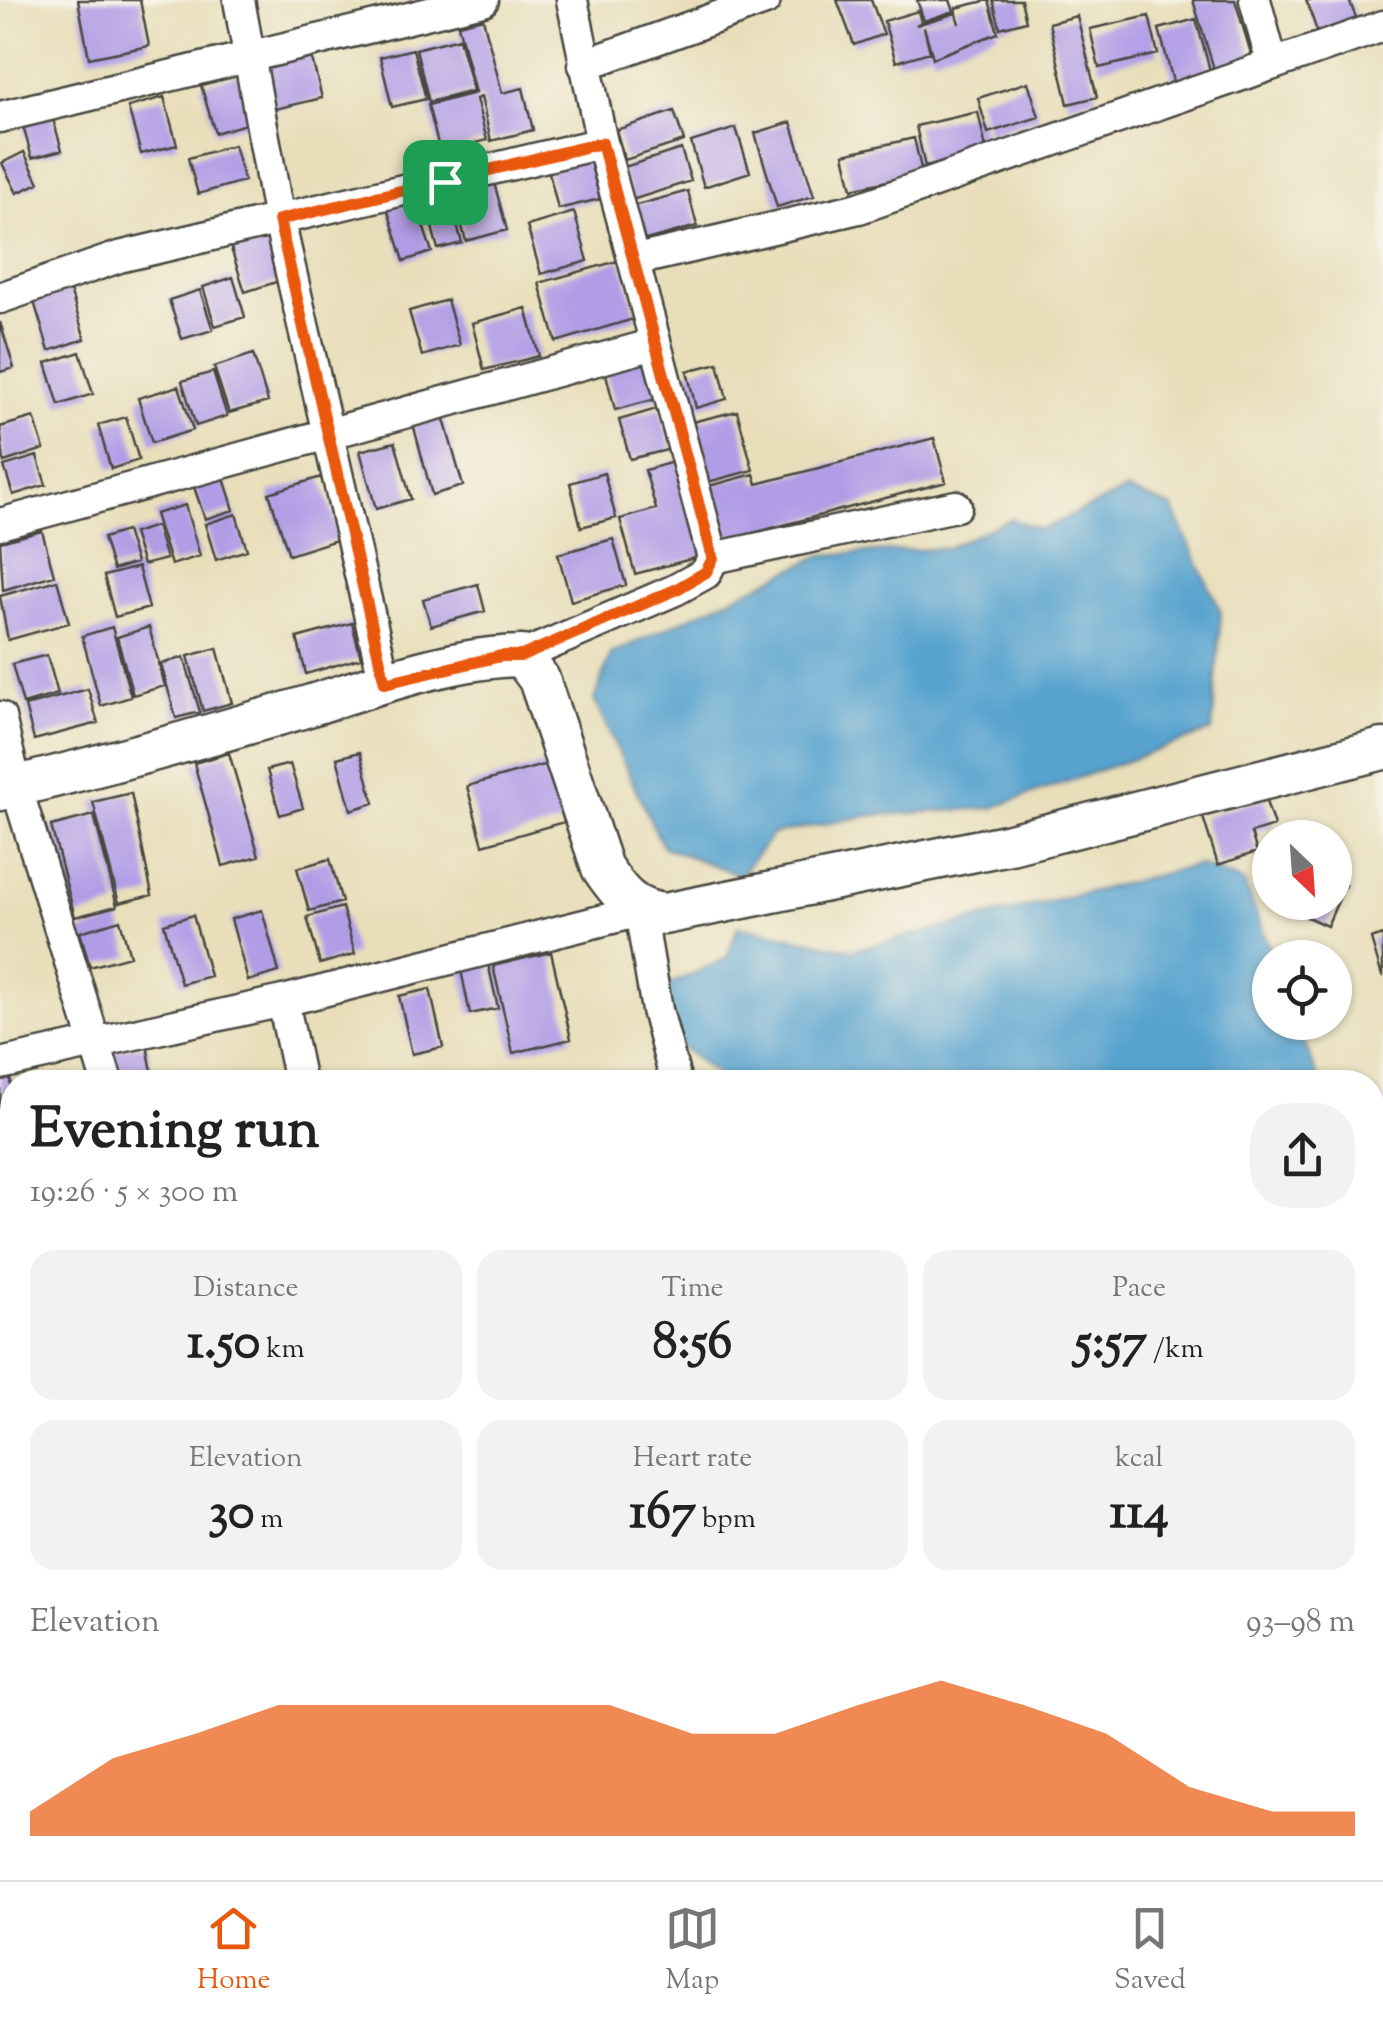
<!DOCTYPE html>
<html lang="en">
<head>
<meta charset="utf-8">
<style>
  :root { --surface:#fff; --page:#f2f2f2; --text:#222; --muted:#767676; --line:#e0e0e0; --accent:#ea580c }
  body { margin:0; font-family:"Sorts Mill Goudy",serif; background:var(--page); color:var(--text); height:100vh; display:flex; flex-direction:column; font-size:38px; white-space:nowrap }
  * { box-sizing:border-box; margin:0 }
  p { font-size:32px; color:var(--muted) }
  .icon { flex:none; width:55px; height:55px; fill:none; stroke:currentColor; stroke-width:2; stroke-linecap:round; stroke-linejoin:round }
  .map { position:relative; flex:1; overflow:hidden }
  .details { position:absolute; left:0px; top:1070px; width:1385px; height:810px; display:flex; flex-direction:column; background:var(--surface); border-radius:40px 40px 0 0; box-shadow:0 2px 8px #0004 }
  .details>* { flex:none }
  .needle { width:65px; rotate:155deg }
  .controls { position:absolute; left:1252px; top:820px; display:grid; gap:20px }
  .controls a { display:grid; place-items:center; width:100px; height:100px; border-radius:50%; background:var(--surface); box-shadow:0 2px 8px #0004; font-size:50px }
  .pin { position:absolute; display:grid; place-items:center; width:85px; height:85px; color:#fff; margin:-42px; border-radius:20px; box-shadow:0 5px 15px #0006 }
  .round { display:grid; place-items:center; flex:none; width:105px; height:105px; border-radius:40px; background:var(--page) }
  .head { display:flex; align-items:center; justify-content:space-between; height:170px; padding:0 30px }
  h1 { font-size:55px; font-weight:700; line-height:75px }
  .metrics { display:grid; grid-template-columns:repeat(3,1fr); gap:15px; height:170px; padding:10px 30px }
  .metrics div { display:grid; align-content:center; border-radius:25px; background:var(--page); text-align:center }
  .metrics b { font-size:50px; font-weight:700 }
  .metrics small { font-size:28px; font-weight:400 }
  .metrics p { font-size:28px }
  .chart { height:280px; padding:20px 30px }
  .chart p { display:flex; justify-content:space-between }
  .chart svg { width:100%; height:180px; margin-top:10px; fill:var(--accent); opacity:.7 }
  .tabs { display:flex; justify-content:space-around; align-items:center; height:140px; border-top:2px solid var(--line); background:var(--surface); font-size:28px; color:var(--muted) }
  .tabs a { display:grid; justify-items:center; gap:5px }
  .tabs .selected { color:var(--accent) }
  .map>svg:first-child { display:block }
  .water { fill:#57a3cf; stroke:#41677d; stroke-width:2.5 }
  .building { fill:#b19ce6 }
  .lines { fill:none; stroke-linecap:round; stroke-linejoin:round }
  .street-casing { stroke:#474640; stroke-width:35 }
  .secondary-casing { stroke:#474640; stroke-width:45 }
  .street { stroke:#fff; stroke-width:30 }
  .secondary { stroke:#fff; stroke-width:40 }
  .route-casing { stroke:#fff; stroke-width:20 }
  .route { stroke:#ea580c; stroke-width:12 }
</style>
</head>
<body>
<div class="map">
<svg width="1383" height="1880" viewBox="0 0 1383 1880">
  <rect width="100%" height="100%" fill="#f7f3e8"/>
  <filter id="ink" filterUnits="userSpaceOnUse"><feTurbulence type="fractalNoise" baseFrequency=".01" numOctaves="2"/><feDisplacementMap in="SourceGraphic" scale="20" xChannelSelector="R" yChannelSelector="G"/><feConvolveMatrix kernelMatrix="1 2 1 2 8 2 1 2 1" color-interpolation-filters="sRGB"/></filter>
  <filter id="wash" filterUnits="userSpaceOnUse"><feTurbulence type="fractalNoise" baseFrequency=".0048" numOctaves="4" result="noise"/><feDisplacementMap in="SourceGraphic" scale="40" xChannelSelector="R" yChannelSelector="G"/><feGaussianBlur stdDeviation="2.25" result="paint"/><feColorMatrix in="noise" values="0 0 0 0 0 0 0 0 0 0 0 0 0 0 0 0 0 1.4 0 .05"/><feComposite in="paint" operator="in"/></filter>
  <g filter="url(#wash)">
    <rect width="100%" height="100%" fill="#e8deb9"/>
    <path class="water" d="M 1126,490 L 1172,507 L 1221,612 L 1212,731 L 992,808 L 866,816 L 773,834 L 740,875 L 663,847 L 594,700 L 611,654 L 822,555 L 947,548 L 1010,519 L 1041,530 Z
      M 1198,865 L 1244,882 L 1273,957 L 1270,1022 L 1297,1023 L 1320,1082 L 716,1082 L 718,1076 L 678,1044 L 664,987 L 727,958 L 738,926 L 853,950 Z
      M 1372,1178 L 1383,1184 L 1383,1299 L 1373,1295 Z"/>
    <g id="blocks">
      <path class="building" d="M 78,0 L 140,0 L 149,46 L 89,58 Z
        M 837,0 L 871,0 L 884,34 L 854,45 Z
        M 917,0 L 950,0 L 954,11 L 924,21 Z
        M 989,0 L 998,33 L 933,58 L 924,27 L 930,52 L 896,62 L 884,21 L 918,11 L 921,22 L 916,25 L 956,13 L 959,24 L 956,8 Z
        M 993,0 L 1021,0 L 1026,21 L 1000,28 Z
        M 1193,0 L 1235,0 L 1252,57 L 1214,69 Z
        M 1306,0 L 1349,0 L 1357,20 L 1318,34 Z
        M 1077,16 L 1097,97 L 1068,104 L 1049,23 Z
        M 1149,16 L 1158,54 L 1099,68 L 1090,29 Z
        M 483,18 L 502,93 L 523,88 L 533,130 L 491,141 L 481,97 L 476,99 L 487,140 L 440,152 L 428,105 L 475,93 L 458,24 Z
        M 1196,19 L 1211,74 L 1174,85 L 1159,29 Z
        M 459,38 L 473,91 L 429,102 L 416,49 Z
        M 309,47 L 322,98 L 275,109 L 263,58 Z
        M 413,49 L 426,99 L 392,107 L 380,57 Z
        M 240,74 L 253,122 L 215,133 L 201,85 Z
        M 1028,82 L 1039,117 L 988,133 L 978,98 Z
        M 164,97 L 177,145 L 141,154 L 128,107 Z
        M 674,111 L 684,141 L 625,160 L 616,130 Z
        M 51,112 L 62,150 L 32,158 L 21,119 Z
        M 978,112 L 987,153 L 925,167 L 916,126 Z
        M 791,122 L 814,196 L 777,207 L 755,133 Z
        M 736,128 L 750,172 L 704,187 L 691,142 Z
        M 914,138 L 922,173 L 852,189 L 844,154 Z
        M 234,145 L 244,181 L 198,194 L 188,158 Z
        M 681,149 L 691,181 L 632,200 L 621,168 Z
        M 24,152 L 39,183 L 17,193 L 2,163 Z
        M 588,154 L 600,199 L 558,209 L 547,164 Z
        M 492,175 L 507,230 L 466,241 L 451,186 Z
        M 447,188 L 462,243 L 438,249 L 423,194 Z
        M 688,191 L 697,226 L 642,241 L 633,206 Z
        M 414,199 L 432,252 L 404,261 L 387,208 Z
        M 574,212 L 588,261 L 541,274 L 527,226 Z
        M 271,232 L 286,279 L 245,292 L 230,245 Z
        M 621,260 L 637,318 L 556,342 L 539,283 Z
        M 233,277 L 245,317 L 215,326 L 203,287 Z
        M 69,287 L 85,339 L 49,351 L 33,298 Z
        M 200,290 L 213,330 L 182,339 L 169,300 Z
        M 447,300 L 460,345 L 422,356 L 409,311 Z
        M 526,308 L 539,356 L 484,370 L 472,323 Z
        M 0,322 L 14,368 L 0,372 Z
        M 80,352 L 93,394 L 59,405 L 46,363 Z
        M 253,354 L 268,402 L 229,413 L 214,367 Z
        M 648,354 L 660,398 L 615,410 L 604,366 Z
        M 718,363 L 727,399 L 696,408 L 687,371 Z
        M 213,372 L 227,416 L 196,426 L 182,381 Z
        M 179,386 L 193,430 L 152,443 L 138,398 Z
        M 660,408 L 671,449 L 630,459 L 619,420 Z
        M 737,411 L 753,470 L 708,482 L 692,422 Z
        M 442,412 L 463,486 L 432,495 L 412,420 Z
        M 34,417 L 44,449 L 4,462 L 0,427 Z
        M 126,417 L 139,460 L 111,469 L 98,425 Z
        M 934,438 L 946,482 L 723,541 L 709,486 L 754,474 L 757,484 Z
        M 395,442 L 411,499 L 376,509 L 360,451 Z
        M 37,456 L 46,485 L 13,495 L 4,466 Z
        M 680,460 L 706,555 L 635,574 L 620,519 L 656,509 L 645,470 Z
        M 604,473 L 616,518 L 581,527 L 570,483 Z
        M 223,475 L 234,510 L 205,519 L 193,484 Z
        M 321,477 L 340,539 L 289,555 L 269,493 Z
        M 185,505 L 200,556 L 171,565 L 155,514 Z
        M 236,514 L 247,550 L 216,560 L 205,524 Z
        M 156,526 L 166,559 L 143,565 L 133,533 Z
        M 42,531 L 54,575 L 3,590 L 0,542 Z
        M 126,531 L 136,563 L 113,570 L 103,538 Z
        M 613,539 L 626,585 L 571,601 L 558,554 Z
        M 138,567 L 149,608 L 115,617 L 104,576 Z
        M 57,580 L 69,623 L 8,640 L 0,596 Z
        M 478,584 L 485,611 L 431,626 L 423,599 Z
        M 352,623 L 361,658 L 306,674 L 297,638 Z
        M 112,627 L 131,697 L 101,706 L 82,636 Z
        M 149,627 L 165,686 L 133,695 L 117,637 Z
        M 217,648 L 232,703 L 203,711 L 188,656 Z
        M 47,655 L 58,694 L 23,704 L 12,664 Z
        M 184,657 L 200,712 L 176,718 L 161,664 Z
        M 88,689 L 98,723 L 34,740 L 25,706 Z
        M 360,752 L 374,803 L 351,810 L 337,758 Z
        M 229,753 L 259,856 L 223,866 L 194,763 Z
        M 290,764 L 303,808 L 280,815 L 267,770 Z
        M 547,764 L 564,822 L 483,845 L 467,786 Z
        M 131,793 L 152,895 L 119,903 L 93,802 Z
        M 1265,798 L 1274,826 L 1251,833 L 1257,852 L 1218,865 L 1203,817 Z
        M 94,815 L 117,906 L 75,917 L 51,826 Z
        M 330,859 L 342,902 L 309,911 L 297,868 Z
        M 1335,881 L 1345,885 L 1327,926 L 1294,911 L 1298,902 L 1335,902 Z
        M 342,907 L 355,954 L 320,964 L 307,917 Z
        M 262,910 L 279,972 L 248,981 L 231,919 Z
        M 193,915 L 210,976 L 181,984 L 164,924 Z
        M 120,920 L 130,956 L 90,967 L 80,932 Z
        M 1383,935 L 1383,976 L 1382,976 L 1371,939 Z
        M 551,952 L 571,1039 L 513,1053 L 493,966 Z
        M 488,963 L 498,1008 L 470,1014 L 461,970 Z
        M 430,989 L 443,1047 L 412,1054 L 399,996 Z
        M 147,1045 L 154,1082 L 117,1082 L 111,1051 Z
        M 10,1073 L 12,1128 L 0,1131 L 0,1075 Z
        M 1377,1567 L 1383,1585 L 1383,1619 L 1372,1622 L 1372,1569 Z
        M 12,1625 L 12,1667 L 2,1669 L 0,1628 Z
        M 12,1793 L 12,1851 L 0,1852 L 0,1794 Z
        M 296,1868 L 391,1868 L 393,1878 L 299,1880 Z
        M 434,1868 L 476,1868 L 479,1880 L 438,1880 Z
        M 551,1868 L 591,1868 L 555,1880 Z
        M 704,1868 L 761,1868 L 763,1880 L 707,1880 Z
        M 950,1868 L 1049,1868 L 1017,1880 L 955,1880 Z
        M 1231,1868 L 1256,1868 L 1260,1880 L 1195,1880 Z
        M 1292,1868 L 1352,1868 L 1355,1877 L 1296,1880 Z"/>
    </g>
  </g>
  <g filter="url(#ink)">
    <use href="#blocks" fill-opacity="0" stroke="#474640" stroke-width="2.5"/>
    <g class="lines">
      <defs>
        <path id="street" d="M 239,0 L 279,220 L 385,683
          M 1255,0 L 1272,63
          M 584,65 L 765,0
          M 0,117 L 483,0
          M 636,260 L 859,208 L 1383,26
          M 0,298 L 119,257 L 602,143
          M 0,524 L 655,344
          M 713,558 L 956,506
          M 522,656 L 675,590 L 706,573 L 713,558 L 602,143 L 572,0
          M 0,717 L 16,786 L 107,1082
          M 283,1001 L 300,1082
          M 0,1064 L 283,1001 L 640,911 L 657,1010 L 676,1082
          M 0,1208 L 12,1205
          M 1372,1351 L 1383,1346
          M 0,1539 L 12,1537
          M 1372,1558 L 1383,1555
          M 0,1697 L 12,1694
          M 410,1868 L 412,1880
          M 673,1868 L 675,1880
          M 891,1868 L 893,1880
          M 1104,1868 L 1107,1880"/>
        <path id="secondary" d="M 0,790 C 103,766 204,737 305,707 C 373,686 450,657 522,656 L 539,679 L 602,868 C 620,894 632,910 664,914 L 1010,844 L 1383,749"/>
      </defs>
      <use href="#street" class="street-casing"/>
      <use href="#secondary" class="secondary-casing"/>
      <use href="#street" class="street"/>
      <use href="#secondary" class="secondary"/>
    </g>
  </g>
  <g class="lines" filter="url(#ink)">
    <defs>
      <path id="route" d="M 602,143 L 713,558 L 706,572 L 675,590 L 522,656 L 501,656 L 385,683 L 279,220 Z"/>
    </defs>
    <use href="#route" class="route-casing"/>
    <use href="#route" class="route"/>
  </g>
</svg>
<div class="controls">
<a><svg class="needle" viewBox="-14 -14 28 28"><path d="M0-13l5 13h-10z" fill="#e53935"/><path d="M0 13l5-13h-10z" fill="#767676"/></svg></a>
<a><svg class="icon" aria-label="locate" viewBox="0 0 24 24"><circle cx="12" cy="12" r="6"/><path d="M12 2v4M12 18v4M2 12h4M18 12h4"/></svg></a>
</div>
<div class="pin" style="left:445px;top:182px;background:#1e9e55"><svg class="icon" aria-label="arrive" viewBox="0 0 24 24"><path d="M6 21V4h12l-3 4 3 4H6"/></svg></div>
<section class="details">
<div class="head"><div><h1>Evening run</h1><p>19:26 · 5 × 300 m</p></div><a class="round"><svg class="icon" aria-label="share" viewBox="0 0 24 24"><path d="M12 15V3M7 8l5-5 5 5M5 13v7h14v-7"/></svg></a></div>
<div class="metrics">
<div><p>Distance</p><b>1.50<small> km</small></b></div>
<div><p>Time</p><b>8:56</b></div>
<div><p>Pace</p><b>5:57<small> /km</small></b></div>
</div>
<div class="metrics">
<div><p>Elevation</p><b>30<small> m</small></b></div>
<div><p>Heart rate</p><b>167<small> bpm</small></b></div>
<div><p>kcal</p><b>114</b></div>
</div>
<div class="chart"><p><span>Elevation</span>93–98 m</p>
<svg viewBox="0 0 160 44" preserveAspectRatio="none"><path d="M0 44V38L10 25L20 19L30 12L40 12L50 12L60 12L70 12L80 19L90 19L100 12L110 6L120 12L130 19L140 32L150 38L160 38V44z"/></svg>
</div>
</section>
</div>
<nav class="tabs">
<a class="selected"><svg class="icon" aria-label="home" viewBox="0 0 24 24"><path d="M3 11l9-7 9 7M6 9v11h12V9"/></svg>Home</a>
<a><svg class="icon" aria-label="map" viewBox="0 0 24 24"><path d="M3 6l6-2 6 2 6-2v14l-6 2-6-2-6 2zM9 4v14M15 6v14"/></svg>Map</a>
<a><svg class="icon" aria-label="saved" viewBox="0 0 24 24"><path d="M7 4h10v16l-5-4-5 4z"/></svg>Saved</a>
</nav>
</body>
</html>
